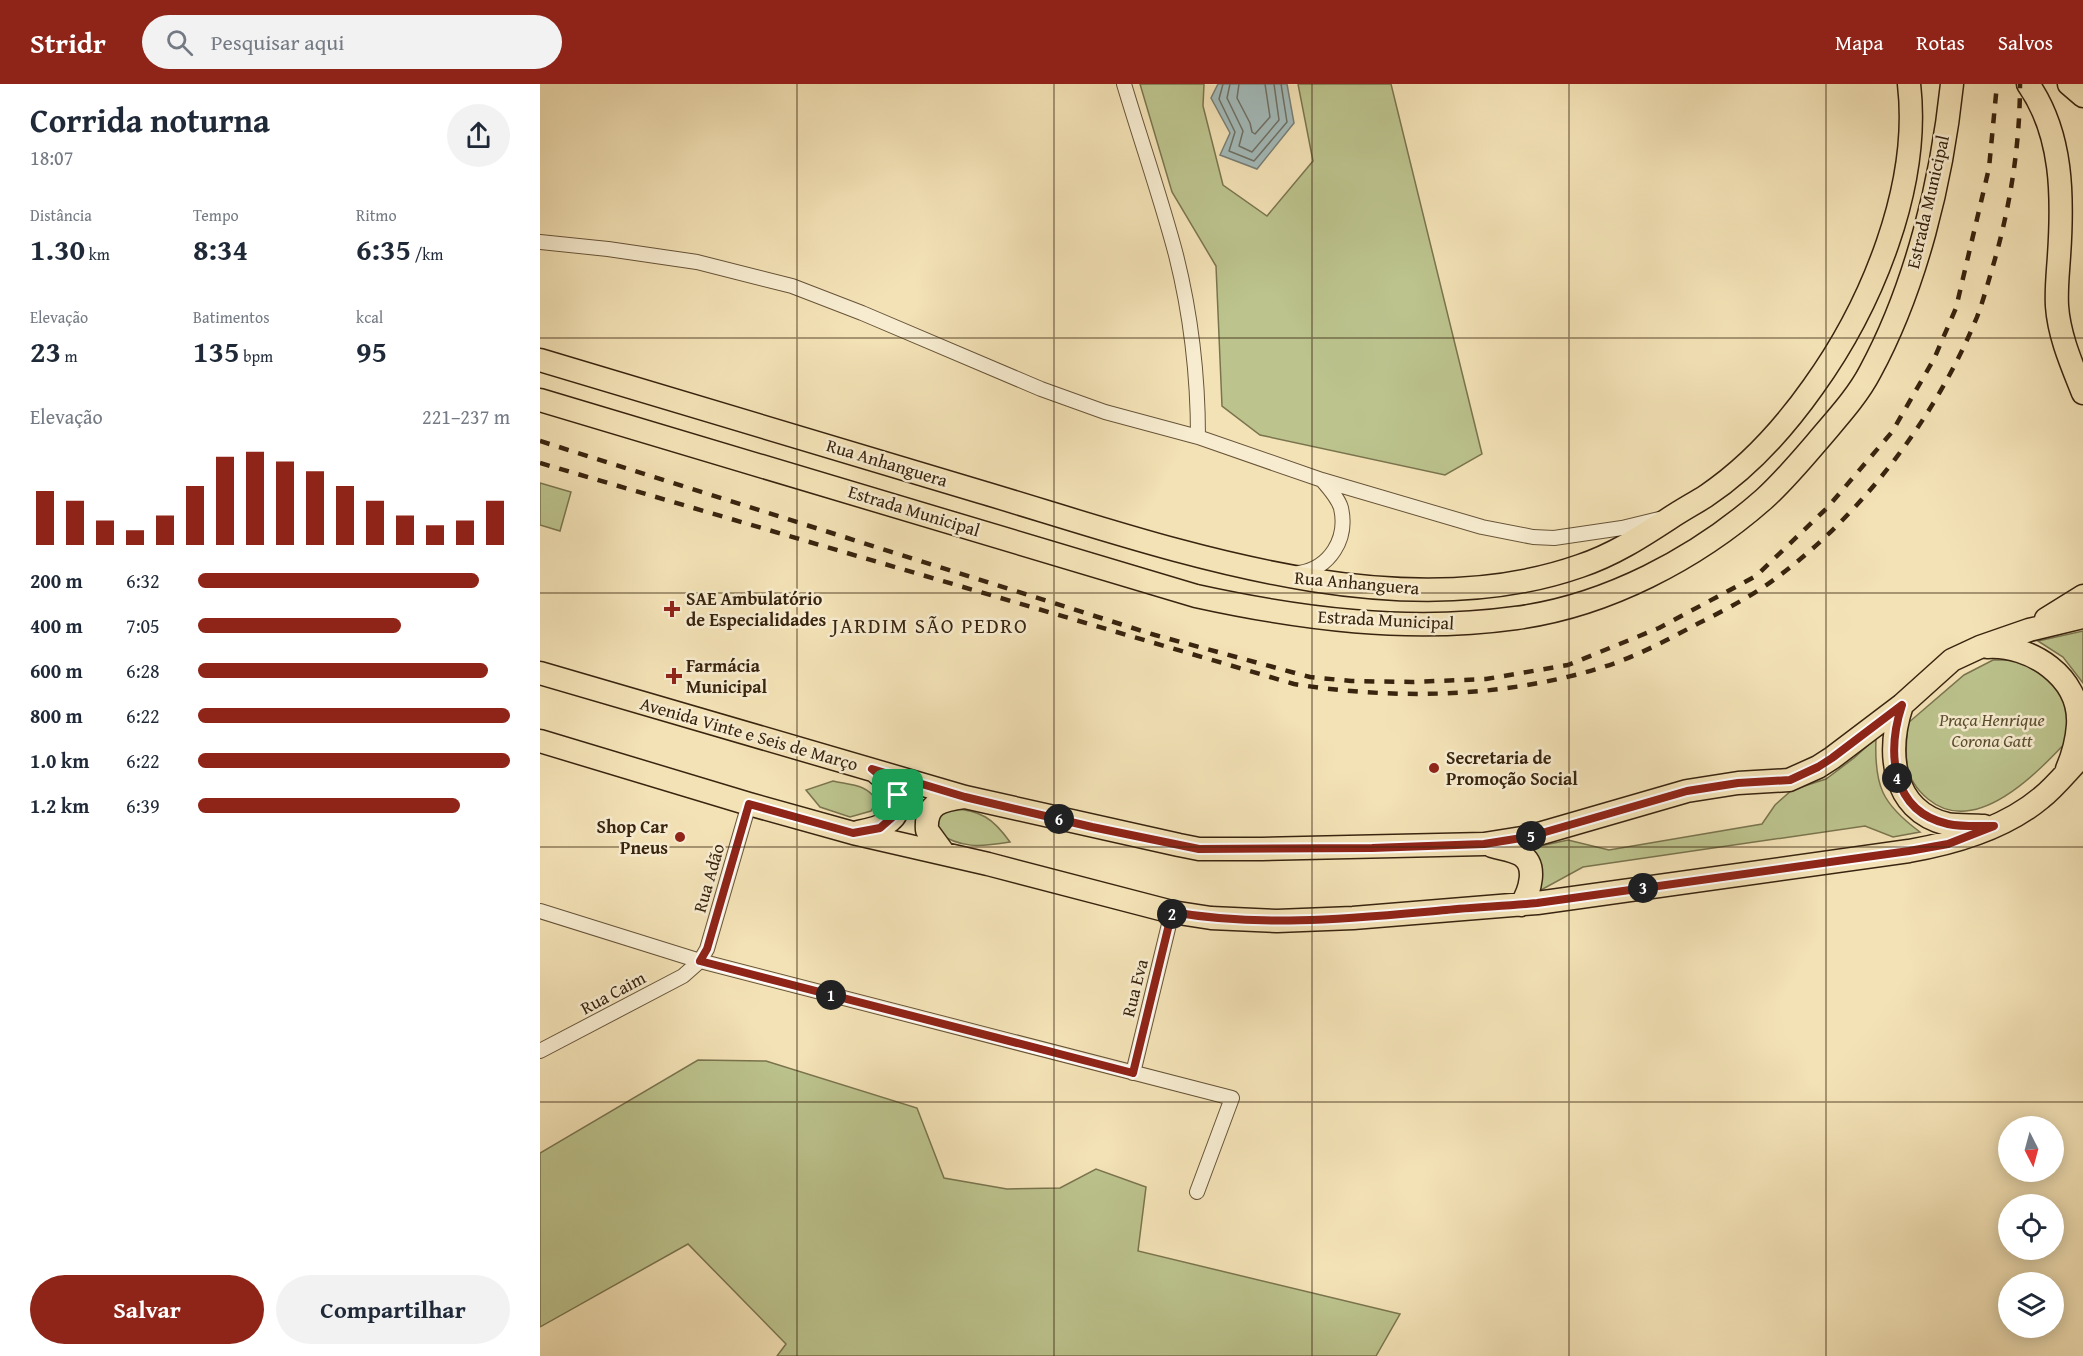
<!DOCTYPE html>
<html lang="pt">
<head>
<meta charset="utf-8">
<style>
  :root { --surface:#fff; --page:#f2f2f3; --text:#1f2937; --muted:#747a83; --accent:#8f2418 }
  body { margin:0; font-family:"Gentium Book Plus",serif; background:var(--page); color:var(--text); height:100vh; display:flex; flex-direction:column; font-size:22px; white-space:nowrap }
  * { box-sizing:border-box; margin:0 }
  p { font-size:20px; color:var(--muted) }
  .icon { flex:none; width:33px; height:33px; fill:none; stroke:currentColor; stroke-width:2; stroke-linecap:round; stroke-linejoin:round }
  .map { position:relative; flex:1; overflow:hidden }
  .side { display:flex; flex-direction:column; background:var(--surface); width:540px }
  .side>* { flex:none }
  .needle { width:39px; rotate:174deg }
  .tools { position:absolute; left:1458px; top:1032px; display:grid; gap:12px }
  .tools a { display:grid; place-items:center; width:66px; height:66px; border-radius:50%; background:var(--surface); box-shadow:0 3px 15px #0003; font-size:30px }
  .pin { position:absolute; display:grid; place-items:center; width:51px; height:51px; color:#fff; margin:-26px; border-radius:12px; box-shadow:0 3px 9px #0006 }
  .km { position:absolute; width:30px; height:30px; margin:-15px; border-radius:50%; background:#222; color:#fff; font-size:16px; line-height:30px; text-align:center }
  .round { display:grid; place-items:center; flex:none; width:63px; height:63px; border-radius:32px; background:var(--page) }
  .head { display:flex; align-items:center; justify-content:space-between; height:102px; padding:0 30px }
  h1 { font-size:33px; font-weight:700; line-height:45px }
  .stats { display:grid; grid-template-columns:repeat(3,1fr); gap:9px; height:102px; padding:6px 30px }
  .stats div { display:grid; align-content:center }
  .stats b { font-size:30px; font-weight:700 }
  .stats small { font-size:16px; font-weight:400 }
  .stats p { font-size:16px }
  .chart { height:168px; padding:12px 30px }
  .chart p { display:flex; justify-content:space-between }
  .chart svg { width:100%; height:108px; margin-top:6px; stroke:var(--accent); stroke-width:6 }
  .button { display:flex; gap:12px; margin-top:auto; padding:12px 30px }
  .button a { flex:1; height:69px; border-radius:36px; background:var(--accent); color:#fff; font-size:24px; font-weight:700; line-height:69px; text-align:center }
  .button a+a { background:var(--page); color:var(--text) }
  ul { padding:0 30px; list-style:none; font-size:20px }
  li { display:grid; grid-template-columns:96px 72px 1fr; align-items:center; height:45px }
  li i { height:15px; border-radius:8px; background:var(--accent) }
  header { display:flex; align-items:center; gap:36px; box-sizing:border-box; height:84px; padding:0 30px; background:var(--accent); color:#fff }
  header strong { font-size:28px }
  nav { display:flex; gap:33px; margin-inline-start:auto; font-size:21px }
  .search { width:420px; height:54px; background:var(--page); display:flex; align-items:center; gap:15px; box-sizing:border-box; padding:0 21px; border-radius:33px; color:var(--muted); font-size:22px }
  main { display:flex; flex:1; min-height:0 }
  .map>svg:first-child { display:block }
  .green { fill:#bcc38d; stroke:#7a744e; stroke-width:1.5 }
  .water { fill:#a2baba; stroke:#787e76; stroke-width:1.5 }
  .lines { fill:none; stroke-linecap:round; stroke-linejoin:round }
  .shore { stroke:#6e6f64; stroke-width:1.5 }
  .minor-casing { stroke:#685439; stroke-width:16 }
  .primary-casing { stroke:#39240f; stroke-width:25 }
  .minor { stroke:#f7ecd0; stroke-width:14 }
  .primary { stroke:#f3e2b6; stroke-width:22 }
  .rail { stroke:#39240f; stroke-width:4.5; stroke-dasharray:10 10; stroke-linecap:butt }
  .route-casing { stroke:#fff; stroke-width:12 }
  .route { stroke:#8f2418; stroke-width:8 }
  .grid { fill:none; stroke:#39240f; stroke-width:1.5; stroke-opacity:0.55 }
  .poi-dot { fill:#8f2418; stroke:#f7ecd0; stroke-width:2 }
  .labels { text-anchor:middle; stroke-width:5; stroke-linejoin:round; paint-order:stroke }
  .street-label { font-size:18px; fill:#39240f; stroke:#f7ecd0 }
  .poi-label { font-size:18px; font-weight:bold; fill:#39240f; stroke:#f7ecd0; text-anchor:start }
  .park-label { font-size:18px; font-style:italic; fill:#5a4c2e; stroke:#f7ecd0 }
  .quarter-label { font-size:21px; letter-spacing:1.5px; fill:#39240f; stroke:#f7ecd0 }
</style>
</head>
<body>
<header>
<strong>Stridr</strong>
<div class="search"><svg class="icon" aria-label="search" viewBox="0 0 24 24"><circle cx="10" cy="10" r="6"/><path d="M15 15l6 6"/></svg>Pesquisar aqui</div>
<nav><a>Mapa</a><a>Rotas</a><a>Salvos</a></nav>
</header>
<main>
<section class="side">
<div class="head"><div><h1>Corrida noturna</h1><p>18:07</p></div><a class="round"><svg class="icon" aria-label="share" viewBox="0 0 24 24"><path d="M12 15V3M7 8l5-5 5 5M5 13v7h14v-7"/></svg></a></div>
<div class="stats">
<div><p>Distância</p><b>1.30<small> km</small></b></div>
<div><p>Tempo</p><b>8:34</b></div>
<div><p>Ritmo</p><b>6:35<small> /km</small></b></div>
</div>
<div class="stats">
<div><p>Elevação</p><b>23<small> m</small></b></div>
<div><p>Batimentos</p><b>135<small> bpm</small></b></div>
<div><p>kcal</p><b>95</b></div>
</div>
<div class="chart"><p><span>Elevação</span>221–237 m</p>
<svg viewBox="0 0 160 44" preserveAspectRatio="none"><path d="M5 44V22M15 44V26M25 44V34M35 44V38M45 44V32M55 44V20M65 44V8M75 44V6M85 44V10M95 44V14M105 44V20M115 44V26M125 44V32M135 44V36M145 44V34M155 44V26"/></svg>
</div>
<ul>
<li><b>200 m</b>6:32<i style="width:90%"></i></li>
<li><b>400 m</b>7:05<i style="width:65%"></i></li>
<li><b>600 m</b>6:28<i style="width:93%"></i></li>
<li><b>800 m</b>6:22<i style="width:100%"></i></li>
<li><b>1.0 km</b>6:22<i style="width:100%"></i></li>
<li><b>1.2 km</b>6:39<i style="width:84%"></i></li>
</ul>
<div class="button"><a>Salvar</a><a>Compartilhar</a></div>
</section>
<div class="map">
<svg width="1543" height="1272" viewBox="0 0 1543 1272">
  <rect width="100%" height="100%" fill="#f3e2b6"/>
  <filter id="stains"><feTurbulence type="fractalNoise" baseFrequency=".00333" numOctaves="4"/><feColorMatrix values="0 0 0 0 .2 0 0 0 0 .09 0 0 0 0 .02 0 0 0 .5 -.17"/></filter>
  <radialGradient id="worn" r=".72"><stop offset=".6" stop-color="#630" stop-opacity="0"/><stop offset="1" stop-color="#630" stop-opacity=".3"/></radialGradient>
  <path class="green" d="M 600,0 L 664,0 L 663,22 L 683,101 L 727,132 L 773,77 L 758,0 L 851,0 L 942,370 L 905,391 L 720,351 L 682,322 L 676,182 L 632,108 Z
    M 0,399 L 31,408 L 20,447 L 0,441 Z
    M 1543,547 L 1543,599 L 1523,573 L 1498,557 Z
    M 1453,576 L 1481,576 L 1503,586 L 1525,612 L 1530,654 C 1499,687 1436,755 1388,715 C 1362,694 1365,671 1368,639 L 1424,591 Z
    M 1336,654 C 1334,702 1342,720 1380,748 L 1353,753 L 1325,742 L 1043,783 L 1001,806 L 998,802 C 1003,786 1001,776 991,764 L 1028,756 L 1069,766 L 1222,740 L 1235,721 L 1252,706 L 1286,695 L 1314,674 Z
    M 293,697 C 311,701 327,700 337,717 L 331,727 L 310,733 L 280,723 L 266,706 Z
    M 411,724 C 441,727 452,733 470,758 C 439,763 422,765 394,747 L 397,729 Z
    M 158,976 L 226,977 L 377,1024 L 404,1094 L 467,1105 L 520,1104 L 556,1085 L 606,1103 L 598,1167 L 860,1230 L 836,1272 L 237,1272 L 246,1260 L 148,1160 L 0,1243 L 0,1069 Z"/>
  <path class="water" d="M 678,0 L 747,0 L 754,39 L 717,85 L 680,71 L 690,49 L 671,14 Z"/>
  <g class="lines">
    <path class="shore" d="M 683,0 L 679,15 L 695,48 L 689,67 L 714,77 L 747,38 L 741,0
      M 690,0 L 687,14 L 703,47 L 699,62 L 712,68 L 739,36 L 734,0
      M 699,0 L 697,14 L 710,39 L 712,48 L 715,50 L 730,33 L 725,0"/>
    <defs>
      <path id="minor" d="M 584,0 C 601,57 621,114 636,171 C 651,231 658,292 658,353
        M 0,158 L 68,165 L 157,178 L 252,202 L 322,229 L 501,305 L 565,328 L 658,353 L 782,396 L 942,443 L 993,453 L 1014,454 L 1082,444 L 1119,435
        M 759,489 C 790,484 808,455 801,424 C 798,414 789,404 782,396
        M 0,827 L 160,877 L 692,1014 L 657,1108
        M 0,967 L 143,892 L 160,877 L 167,865 L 209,720
        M 593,989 L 632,828"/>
      <path id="primary" d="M 1488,0 C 1523,50 1523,113 1519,172 C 1518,188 1516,205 1517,222 C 1519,252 1532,281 1543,309
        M 1529,0 L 1543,12
        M 0,276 C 147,320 294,364 441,408 C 623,462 852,548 1040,482 C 1073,471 1101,453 1130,434 C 1142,426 1155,419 1166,412 C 1209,383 1244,344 1273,303 C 1332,221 1381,102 1369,0
        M 0,316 L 656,512 C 761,535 868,549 976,534 C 1066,522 1156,475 1224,415 C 1245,396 1264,373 1282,352 C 1299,332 1318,311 1330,288 C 1376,203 1402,96 1412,0
        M 1506,535 L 1543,512
        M 1447,563 C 1490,560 1541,593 1538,641 C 1537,656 1533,671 1527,685
        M 0,589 L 425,713 L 639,761 L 659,765 L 722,765 L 944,760 L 988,753 L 1147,707 L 1198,699 L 1249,696 L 1278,683 L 1292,674 L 1362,621 L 1412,576 L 1440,563 L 1489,546 L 1543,533
        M 1362,621 C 1347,666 1350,726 1407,740 C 1418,742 1432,741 1444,742
        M 0,657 L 209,720 L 313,749 L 448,780 L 632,828 L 671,834 L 737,837 L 813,834 L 997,819 L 1369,767 C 1415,759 1464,745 1501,714 C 1516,702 1529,685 1543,671
        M 318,748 C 343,743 366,737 356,705 L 336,688
        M 952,762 C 962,765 973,766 981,771 C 998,781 990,807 981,821
        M 403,768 L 387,746 C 385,719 402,716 424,713"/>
    </defs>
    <use href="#minor" class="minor-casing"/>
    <use href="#primary" class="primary-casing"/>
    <use href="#minor" class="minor"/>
    <use href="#primary" class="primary"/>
    <path class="rail" d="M 0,357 L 615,551 L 770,593 L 811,597 L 872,598 L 946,595 L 1028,581 L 1119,544 L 1216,492 L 1287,424 L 1352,348 L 1394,275 L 1416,224 L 1449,84 L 1457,0
      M 0,379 L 754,600 C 855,616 962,614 1060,584 C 1094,574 1127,556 1159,539 C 1181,528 1204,516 1225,502 C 1316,439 1395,336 1437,233 C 1442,220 1446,206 1450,192 C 1469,130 1480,65 1480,0"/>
  </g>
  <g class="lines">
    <defs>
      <path id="route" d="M 1362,621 C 1347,667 1350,727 1408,740 C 1422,743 1439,742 1454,742 L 1408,760 L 1369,767 L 997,819 C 967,822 936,823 906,826 C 815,834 723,844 632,828 L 593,989 L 160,877 L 167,865 L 209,720 L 313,749 L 340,744 L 356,730 L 359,718 L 358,711 L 356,705 L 332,685 L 425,713 L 552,743 L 659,765 L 832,764 L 944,760 L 988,753 L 1147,707 L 1198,699 L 1250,696 L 1278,683 L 1292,674 Z"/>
    </defs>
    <use href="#route" class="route-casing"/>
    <use href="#route" class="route"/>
  </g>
  <path class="grid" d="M 257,0 L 257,1272M 514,0 L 514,1272M 772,0 L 772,1272M 1029,0 L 1029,1272M 1286,0 L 1286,1272M 0,254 L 1543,254M 0,509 L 1543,509M 0,763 L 1543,763M 0,1018 L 1543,1018"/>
  <g class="poi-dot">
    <path d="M129 516h6v6h6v6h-6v6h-6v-6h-6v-6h6z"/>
    <path d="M131 583h6v6h6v6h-6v6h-6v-6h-6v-6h6z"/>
    <circle cx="894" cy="684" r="6"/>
    <circle cx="140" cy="753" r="6"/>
  </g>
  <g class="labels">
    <g class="street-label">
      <text transform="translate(1388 118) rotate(-77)" y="6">Estrada Municipal</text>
      <text transform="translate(347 379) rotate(17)" y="6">Rua Anhanguera</text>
      <text transform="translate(374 427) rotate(17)" y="6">Estrada Municipal</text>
      <text transform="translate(817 499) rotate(5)" y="6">Rua Anhanguera</text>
      <text transform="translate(846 536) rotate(3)" y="6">Estrada Municipal</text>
      <text transform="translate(209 650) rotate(16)" y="6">Avenida Vinte e Seis de Março</text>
      <text transform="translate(169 794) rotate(-74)" y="6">Rua Adão</text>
      <text transform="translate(595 904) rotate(-76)" y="6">Rua Eva</text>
      <text transform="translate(73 909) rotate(-28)" y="6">Rua Caim</text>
    </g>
    <g class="poi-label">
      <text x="146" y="521">SAE Ambulatório<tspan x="146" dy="21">de Especialidades</tspan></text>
      <text x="146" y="588">Farmácia<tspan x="146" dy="21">Municipal</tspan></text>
      <text x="906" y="680">Secretaria de<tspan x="906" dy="21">Promoção Social</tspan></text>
      <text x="128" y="749" text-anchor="end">Shop Car<tspan x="128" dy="21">Pneus</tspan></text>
    </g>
    <g class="park-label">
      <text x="1452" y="642">Praça Henrique<tspan x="1452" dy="21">Corona Gatt</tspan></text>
    </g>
    <g class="quarter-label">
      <text x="390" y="549">JARDIM SÃO PEDRO</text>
    </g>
  </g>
  <rect width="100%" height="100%" filter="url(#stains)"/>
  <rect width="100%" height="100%" fill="url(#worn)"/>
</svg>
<div class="tools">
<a><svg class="needle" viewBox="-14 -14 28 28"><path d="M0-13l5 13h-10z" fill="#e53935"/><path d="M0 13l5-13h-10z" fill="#747a83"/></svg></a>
<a><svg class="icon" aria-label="locate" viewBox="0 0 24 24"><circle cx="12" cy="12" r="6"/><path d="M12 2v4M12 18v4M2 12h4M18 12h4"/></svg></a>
<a><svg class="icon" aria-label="layers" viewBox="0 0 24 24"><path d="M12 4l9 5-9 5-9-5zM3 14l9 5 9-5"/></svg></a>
</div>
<div class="pin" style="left:358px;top:711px;background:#1e9e55"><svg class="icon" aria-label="arrive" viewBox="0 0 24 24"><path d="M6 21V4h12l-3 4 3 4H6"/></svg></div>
<b class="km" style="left:291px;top:911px">1</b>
<b class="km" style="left:632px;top:830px">2</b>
<b class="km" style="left:1103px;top:804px">3</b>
<b class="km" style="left:1357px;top:694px">4</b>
<b class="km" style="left:991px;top:752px">5</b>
<b class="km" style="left:519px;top:735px">6</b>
</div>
</main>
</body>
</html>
